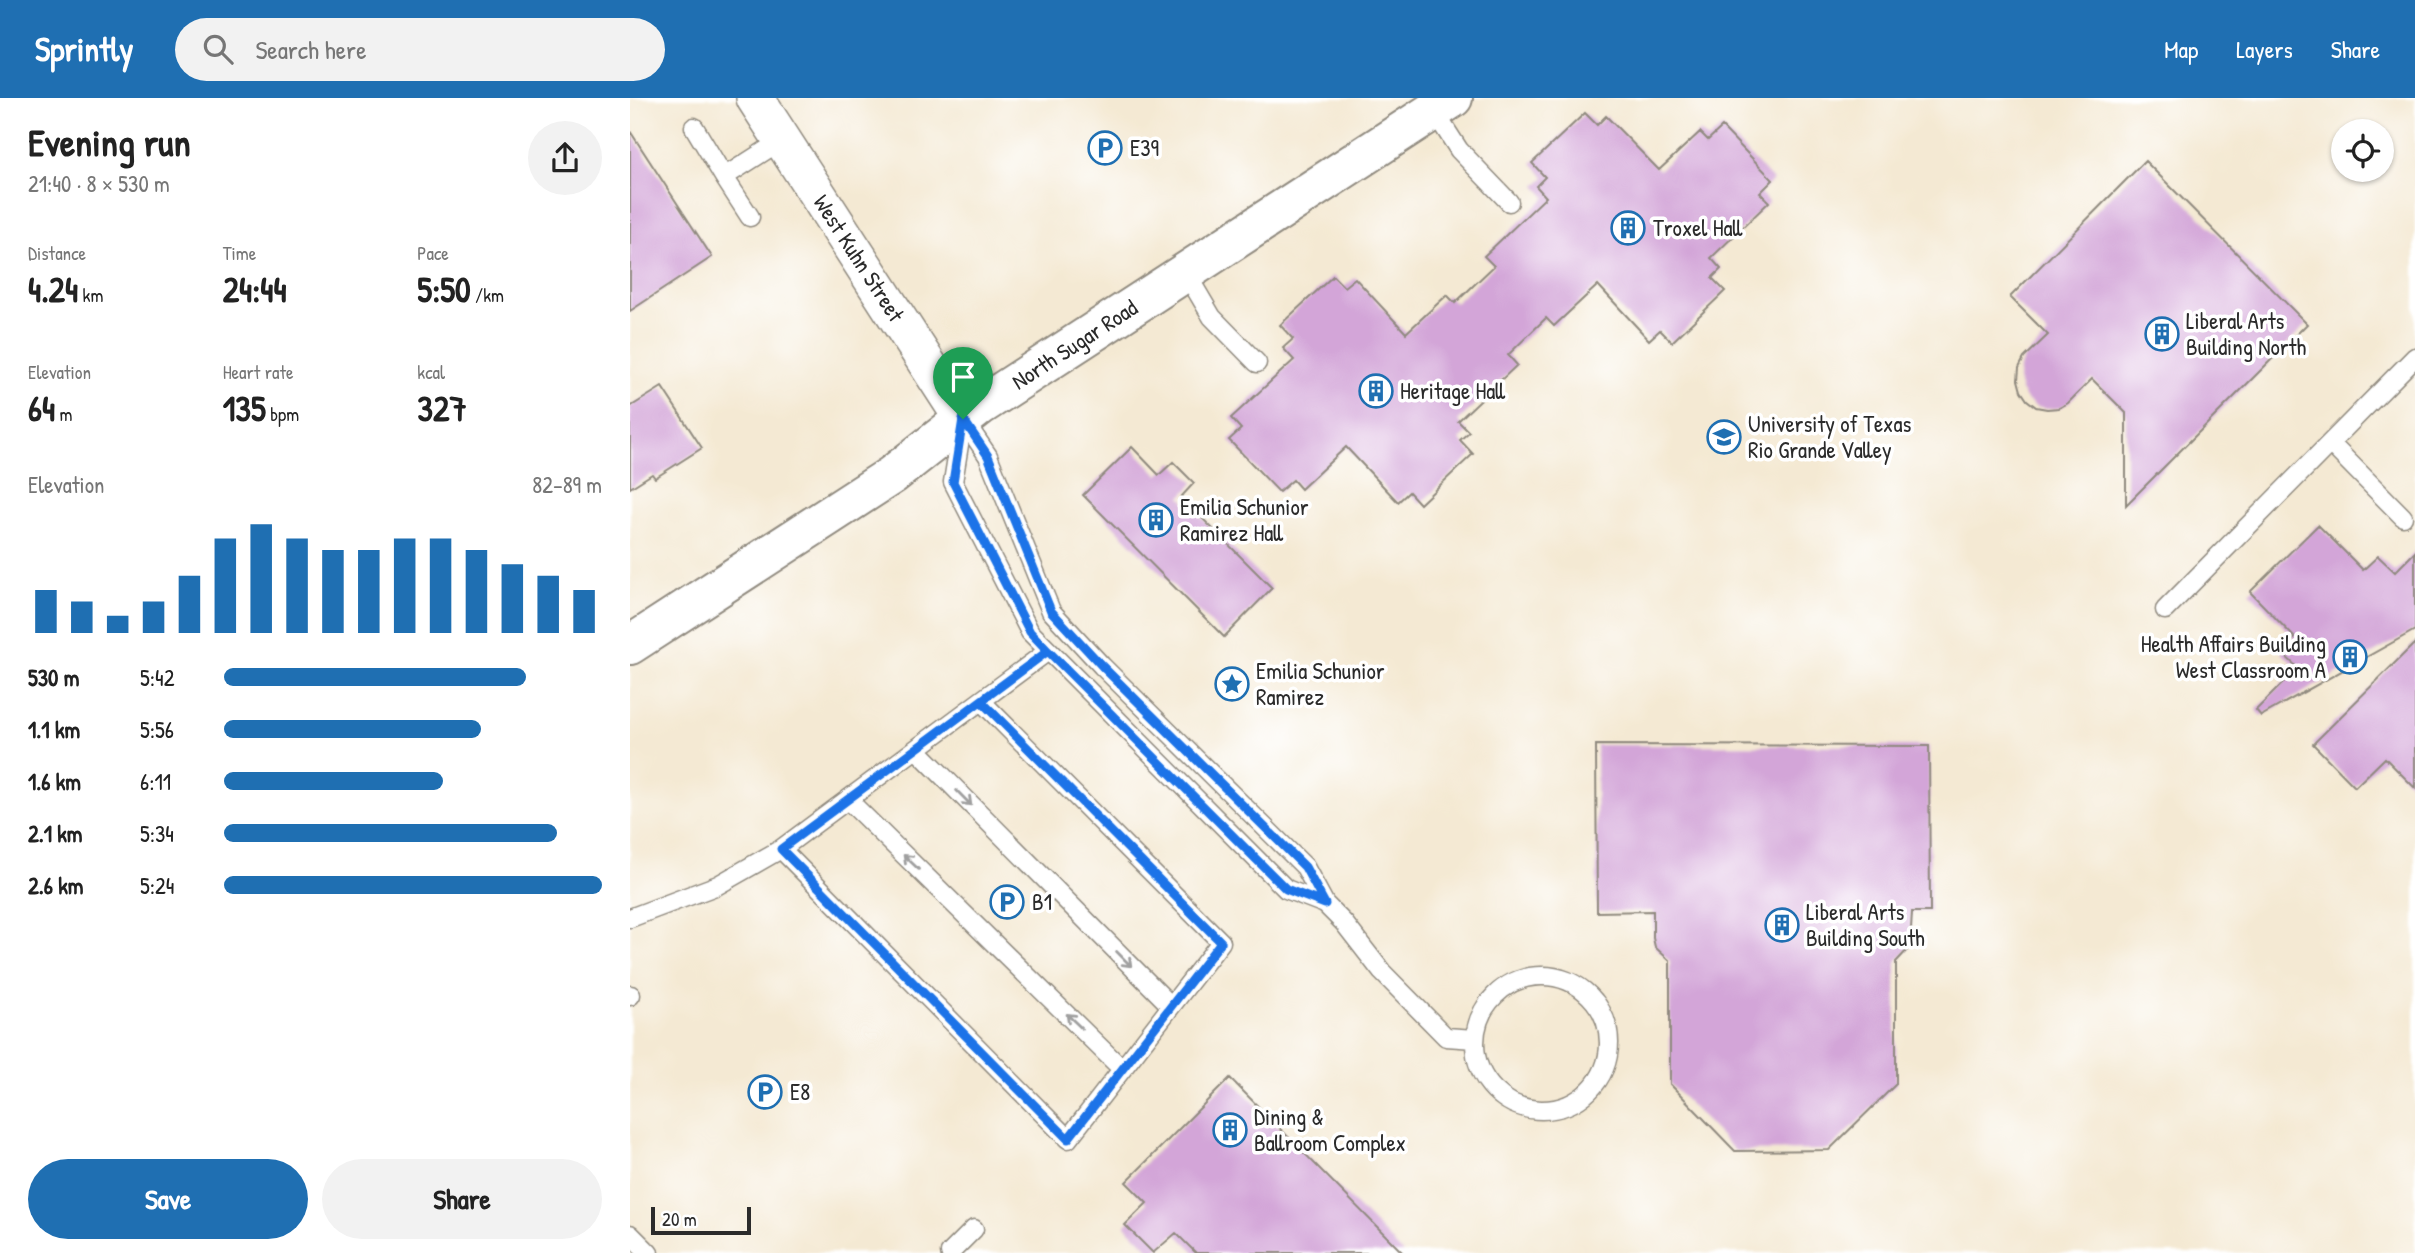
<!DOCTYPE html>
<html lang="en">
<head>
<meta charset="utf-8">
<style>
  :root { --surface:#fff; --page:#f2f2f2; --text:#222; --muted:#767676; --accent:#1f6fb2 }
  body { margin:0; font-family:"Patrick Hand",sans-serif; background:var(--page); color:var(--text); height:100vh; display:flex; flex-direction:column; font-size:26px; white-space:nowrap }
  * { box-sizing:border-box; margin:0 }
  p { font-size:23px; color:var(--muted) }
  .icon { flex:none; width:38px; height:38px; fill:none; stroke:currentColor; stroke-width:2; stroke-linecap:round; stroke-linejoin:round }
  .map { position:relative; flex:1; overflow:hidden }
  .sheet { display:flex; flex-direction:column; background:var(--surface); width:630px }
  .sheet>* { flex:none }
  .tools { position:absolute; left:1701px; top:21px; display:grid; gap:14px }
  .tools a { display:grid; place-items:center; width:63px; height:63px; border-radius:50%; background:var(--surface); box-shadow:0 2px 5px #0004; font-size:35px }
  .scale { position:absolute; left:21px; bottom:18px; width:100px; box-sizing:border-box; padding-left:7px; border:4px solid #2b2b2b; border-top:0; font-size:19px; line-height:24px; white-space:nowrap; color:#2b2b2b; -webkit-text-stroke:5px #fff; paint-order:stroke }
  .pin { position:absolute; display:grid; place-items:center; width:60px; height:60px; color:#fff; margin:-72px -30px; border-radius:50% 50% 50% 0; rotate:-45deg; box-shadow:0 0 7px #0007 }
  .pin .icon { rotate:45deg }
  .round { display:grid; place-items:center; flex:none; width:74px; height:74px; border-radius:37px; background:var(--page) }
  .headline { display:flex; align-items:center; justify-content:space-between; height:119px; padding:0 28px }
  h1 { font-size:38px; font-weight:700; line-height:52px }
  .figures { display:grid; grid-template-columns:repeat(3,1fr); gap:10px; height:119px; padding:7px 28px }
  .figures div { display:grid; align-content:center }
  .figures b { font-size:35px; font-weight:700 }
  .figures small { font-size:19px; font-weight:400 }
  .figures p { font-size:19px }
  .chart { height:196px; padding:14px 28px }
  .chart p { display:flex; justify-content:space-between }
  .chart svg { width:100%; height:126px; margin-top:7px; stroke:var(--accent); stroke-width:6 }
  .action { display:flex; gap:14px; margin-top:auto; padding:14px 28px }
  .action a { flex:1; height:80px; border-radius:42px; background:var(--accent); color:#fff; font-size:28px; font-weight:700; line-height:80px; text-align:center }
  .action a+a { background:var(--page); color:var(--text) }
  ul { padding:0 28px; list-style:none; font-size:23px }
  li { display:grid; grid-template-columns:112px 84px 1fr; align-items:center; height:52px }
  li i { height:18px; border-radius:9px; background:var(--accent) }
  header { display:flex; align-items:center; gap:42px; box-sizing:border-box; height:98px; padding:0 35px; background:var(--accent); color:#fff }
  header strong { font-size:33px }
  nav { display:flex; gap:38px; margin-inline-start:auto; font-size:24px }
  .search { width:490px; height:63px; background:var(--page); display:flex; align-items:center; gap:18px; box-sizing:border-box; padding:0 24px; border-radius:38px; color:var(--muted); font-size:26px }
  main { display:flex; flex:1; min-height:0 }
  .map>svg:first-child { display:block }
  .building { fill:#d3a5d8 }
  .lines { fill:none; stroke-linecap:round; stroke-linejoin:round }
  .lane-casing { stroke:#908a7f; stroke-width:21 }
  .street-casing { stroke:#908a7f; stroke-width:40 }
  .secondary-casing { stroke:#908a7f; stroke-width:42 }
  .lane { stroke:#fff; stroke-width:18 }
  .street { stroke:#fff; stroke-width:37 }
  .secondary { stroke:#fff; stroke-width:38 }
  .oneway { stroke:#a0a0a0 }
  .route-casing { stroke:#fff; stroke-width:14 }
  .route { stroke:#1a73e8; stroke-width:9 }
  .labels { text-anchor:middle; stroke-width:7; stroke-linejoin:round; paint-order:stroke }
  .poi-label { font-size:23px; fill:#2b2b2b; stroke:#fff; text-anchor:start }
  .street-label { font-size:23px; fill:#2b2b2b; stroke:#fff }
</style>
</head>
<body>
<header>
<strong>Sprintly</strong>
<div class="search"><svg class="icon" aria-label="search" viewBox="0 0 24 24"><circle cx="10" cy="10" r="6"/><path d="M15 15l6 6"/></svg>Search here</div>
<nav><a>Map</a><a>Layers</a><a>Share</a></nav>
</header>
<main>
<section class="sheet">
<div class="headline"><div><h1>Evening run</h1><p>21:40 · 8 × 530 m</p></div><a class="round"><svg class="icon" aria-label="share" viewBox="0 0 24 24"><path d="M12 15V3M7 8l5-5 5 5M5 13v7h14v-7"/></svg></a></div>
<div class="figures">
<div><p>Distance</p><b>4.24<small> km</small></b></div>
<div><p>Time</p><b>24:44</b></div>
<div><p>Pace</p><b>5:50<small> /km</small></b></div>
</div>
<div class="figures">
<div><p>Elevation</p><b>64<small> m</small></b></div>
<div><p>Heart rate</p><b>135<small> bpm</small></b></div>
<div><p>kcal</p><b>327</b></div>
</div>
<div class="chart"><p><span>Elevation</span>82–89 m</p>
<svg viewBox="0 0 160 44" preserveAspectRatio="none"><path d="M5 44V29M15 44V33M25 44V38M35 44V33M45 44V24M55 44V11M65 44V6M75 44V11M85 44V15M95 44V15M105 44V11M115 44V11M125 44V15M135 44V20M145 44V24M155 44V29"/></svg>
</div>
<ul>
<li><b>530 m</b>5:42<i style="width:80%"></i></li>
<li><b>1.1 km</b>5:56<i style="width:68%"></i></li>
<li><b>1.6 km</b>6:11<i style="width:58%"></i></li>
<li><b>2.1 km</b>5:34<i style="width:88%"></i></li>
<li><b>2.6 km</b>5:24<i style="width:100%"></i></li>
</ul>
<div class="action"><a>Save</a><a>Share</a></div>
</section>
<div class="map">
<svg width="1785" height="1155" viewBox="0 0 1785 1155">
  <rect width="100%" height="100%" fill="#fff"/>
  <filter id="ink" filterUnits="userSpaceOnUse"><feTurbulence type="fractalNoise" baseFrequency=".0143" numOctaves="2"/><feDisplacementMap in="SourceGraphic" scale="14" xChannelSelector="R" yChannelSelector="G"/><feConvolveMatrix kernelMatrix="1 2 1 2 8 2 1 2 1" color-interpolation-filters="sRGB"/></filter>
  <filter id="wash" filterUnits="userSpaceOnUse"><feTurbulence type="fractalNoise" baseFrequency=".00686" numOctaves="4" result="noise"/><feDisplacementMap in="SourceGraphic" scale="28" xChannelSelector="R" yChannelSelector="G"/><feGaussianBlur stdDeviation="1.57" result="paint"/><feColorMatrix in="noise" values="0 0 0 0 0 0 0 0 0 0 0 0 0 0 0 0 0 1.4 0 .05"/><feComposite in="paint" operator="in"/></filter>
  <g filter="url(#wash)">
    <rect width="100%" height="100%" fill="#f4e9d3"/>
    <g id="blocks">
      <path class="building" d="M 955,15 L 967,27 L 976,18 L 1029,72 L 1070,34 L 1078,42 L 1092,29 L 1143,82 L 1130,95 L 1139,104 L 1081,160 L 1091,171 L 1082,180 L 1095,193 L 1042,244 L 1030,232 L 1019,242 L 968,187 L 924,228 L 916,220 L 878,257 L 887,267 L 828,323 L 839,334 L 830,342 L 843,356 L 790,406 L 779,394 L 768,404 L 716,349 L 671,391 L 663,382 L 649,394 L 599,342 L 611,331 L 601,320 L 664,262 L 653,250 L 663,241 L 650,227 L 703,178 L 714,189 L 725,180 L 776,235 L 817,197 L 825,205 L 864,168 L 854,158 L 916,99 L 906,88 L 915,79 L 902,65 Z
        M 0,33 L 82,159 L 0,213 Z
        M 1515,63 L 1677,226 L 1496,407 L 1496,315 L 1462,281 L 1438,305 L 1429,310 L 1417,311 L 1406,309 L 1397,302 L 1391,293 L 1388,282 L 1389,270 L 1394,260 L 1418,237 L 1380,199 Z
        M 32,289 L 72,350 L 25,380 L 22,376 L 0,390 L 0,309 Z
        M 502,349 L 529,377 L 543,364 L 564,385 L 551,399 L 642,490 L 594,539 L 453,397 Z
        M 1688,427 L 1733,472 L 1748,458 L 1765,474 L 1785,454 L 1785,532 L 1631,618 L 1626,612 L 1668,570 L 1651,554 L 1665,540 L 1620,494 Z
        M 1785,545 L 1785,690 L 1755,660 L 1725,689 L 1683,646 Z
        M 966,647 L 1299,648 L 1300,814 L 1282,814 L 1280,849 L 1266,864 L 1266,986 L 1199,1052 L 1105,1053 L 1040,986 L 1040,863 L 1025,849 L 1023,840 L 1023,813 L 967,814 Z
        M 600,980 L 773,1155 L 566,1155 L 546,1135 L 523,1155 L 495,1127 L 517,1105 L 496,1084 Z"/>
    </g>
  </g>
  <g filter="url(#ink)">
    <use href="#blocks" fill-opacity="0" stroke="#908a7f" stroke-width="2"/>
    <g class="lines">
      <defs>
        <path id="lane" d="M 804,13 L 829,52 L 879,104
          M 64,29 L 94,79
          M 120,119 L 94,79 L 152,42
          M 556,175 L 582,219 L 627,265
          M 333,321 L 358,358 L 421,513 L 472,568 L 675,769 L 695,806 L 714,825 L 752,874 L 816,939 L 845,941
          M 332,328 L 323,384 L 400,534 L 656,791 L 695,806
          M 1700,345 L 1773,419
          M 1535,512 L 1785,259
          M 286,651 L 541,908
          M 218,702 L 492,971
          M 151,751 L 438,1041 L 591,844 L 351,603
          M 0,820 L 88,787 L 151,751 L 418,553
          M845 945a67 67 0 1 1 134 0a67 67 0 1 1-134 0Z
          M 0,898 L 1,897
          M 0,1136 L 19,1155
          M 320,1155 L 344,1131"/>
        <g id="street">
          <path id="s1" d="M 125,0 L 333,321"/>
        </g>
        <g id="secondary">
          <path id="s2" d="M 0,547 L 262,377 L 350,308 L 823,0"/>
        </g>
      </defs>
      <use href="#lane" class="lane-casing"/>
      <use href="#street" class="street-casing"/>
      <use href="#secondary" class="secondary-casing"/>
      <use href="#lane" class="lane"/>
      <use href="#street" class="street"/>
      <use href="#secondary" class="secondary"/>
    </g>
    <defs><path id="oneway-shaft" d="M-6 0H5M1.5-3L5.5 0L1.5 3" fill="none" stroke-width="1.6" stroke-linecap="round" stroke-linejoin="round" transform="scale(1.75)"/></defs>
    <g class="oneway">
      <use href="#oneway-shaft" transform="translate(334 700) rotate(45)"/>
      <use href="#oneway-shaft" transform="translate(281 764) rotate(-136)"/>
      <use href="#oneway-shaft" transform="translate(494 861) rotate(45)"/>
      <use href="#oneway-shaft" transform="translate(444 923) rotate(-136)"/>
    </g>
  </g>
  <g class="lines" filter="url(#ink)">
    <defs>
      <path id="route" d="M 333,321 L 323,384 L 400,534 L 418,553 C 329,619 240,685 151,751 L 438,1041 L 591,844 L 351,603 L 418,553 L 656,791 L 695,806 L 675,769 L 472,568 L 421,513 L 358,358 L 333,321"/>
    </defs>
    <use href="#route" class="route-casing"/>
    <use href="#route" class="route"/>
  </g>
  <defs>
    <symbol id="parking-ring" viewBox="-11 -11 22 22"><circle r="9.5" fill="#fff" stroke="#1f6fb2" stroke-width="1.5"/><path d="M-3.5-5.5H1a3.5 3.5 0 0 1 0 7H-1V5.5H-3.5ZM-1-3.4V-.6H.8a1.4 1.4 0 0 0 0-2.8Z" fill="#1f6fb2"/></symbol>
    <symbol id="building-ring" viewBox="-11 -11 22 22"><circle r="9.5" fill="#fff" stroke="#1f6fb2" stroke-width="1.5"/><path d="M-4-6H4V6H1V3H-1V6H-4ZM-2.5-4.3h1.7v1.8h-1.7ZM.8-4.3h1.7v1.8H.8ZM-2.5-1h1.7V.8h-1.7ZM.8-1h1.7V.8H.8Z" fill="#1f6fb2"/></symbol>
    <symbol id="university-ring" viewBox="-11 -11 22 22"><circle r="9.5" fill="#fff" stroke="#1f6fb2" stroke-width="1.5"/><path d="M0-5L7-2L0 1L-7-2ZM-4 1L0 2.5L4 1V4Q0 6-4 4Z" fill="#1f6fb2"/></symbol>
    <symbol id="sight-ring" viewBox="-11 -11 22 22"><circle r="9.5" fill="#fff" stroke="#1f6fb2" stroke-width="1.5"/><path d="M0-6L1.8-2.2L6-1.7L2.9 1.2L3.7 5.4L0 3.3L-3.7 5.4L-2.9 1.2L-6-1.7L-1.8-2.2Z" fill="#1f6fb2"/></symbol>
  </defs>
  <g fill-rule="evenodd">
    <use href="#parking-ring" x="456" y="31" width="38" height="38"/>
    <use href="#building-ring" x="979" y="111" width="38" height="38"/>
    <use href="#building-ring" x="1513" y="217" width="38" height="38"/>
    <use href="#building-ring" x="727" y="274" width="38" height="38"/>
    <use href="#university-ring" x="1075" y="320" width="38" height="38"/>
    <use href="#building-ring" x="507" y="403" width="38" height="38"/>
    <use href="#building-ring" x="1701" y="540" width="38" height="38"/>
    <use href="#sight-ring" x="583" y="567" width="38" height="38"/>
    <use href="#parking-ring" x="358" y="785" width="38" height="38"/>
    <use href="#building-ring" x="1133" y="808" width="38" height="38"/>
    <use href="#parking-ring" x="116" y="975" width="38" height="38"/>
    <use href="#building-ring" x="581" y="1013" width="38" height="38"/>
  </g>
  <g class="labels">
    <g class="poi-label">
      <text x="500" y="58">E39</text>
      <text x="1023" y="138">Troxel Hall</text>
      <text x="1556" y="231">Liberal Arts<tspan x="1556" dy="26">Building North</tspan></text>
      <text x="770" y="301">Heritage Hall</text>
      <text x="1118" y="334">University of Texas<tspan x="1118" dy="26">Rio Grande Valley</tspan></text>
      <text x="550" y="417">Emilia Schunior<tspan x="550" dy="26">Ramirez Hall</tspan></text>
      <text x="1696" y="554" text-anchor="end">Health Affairs Building<tspan x="1696" dy="26">West Classroom A</tspan></text>
      <text x="626" y="581">Emilia Schunior<tspan x="626" dy="26">Ramirez</tspan></text>
      <text x="402" y="812">B1</text>
      <text x="1176" y="822">Liberal Arts<tspan x="1176" dy="26">Building South</tspan></text>
      <text x="160" y="1002">E8</text>
      <text x="624" y="1027">Dining &amp;<tspan x="624" dy="26">Ballroom Complex</tspan></text>
    </g>
    <g class="street-label">
      <text dy="8" stroke="none"><textPath href="#s1" startOffset="191">West Kuhn Street</textPath></text>
      <text dy="8" stroke="none"><textPath href="#s2" startOffset="537">North Sugar Road</textPath></text>
    </g>
  </g>
</svg>
<div class="tools">
<a><svg class="icon" aria-label="locate" viewBox="0 0 24 24"><circle cx="12" cy="12" r="6"/><path d="M12 2v4M12 18v4M2 12h4M18 12h4"/></svg></a>
</div>
<div class="scale">20 m</div>
<div class="pin" style="left:333px;top:321px;background:#1e9e55"><svg class="icon" aria-label="arrive" viewBox="0 0 24 24"><path d="M6 21V4h12l-3 4 3 4H6"/></svg></div>
</div>
</main>
</body>
</html>
